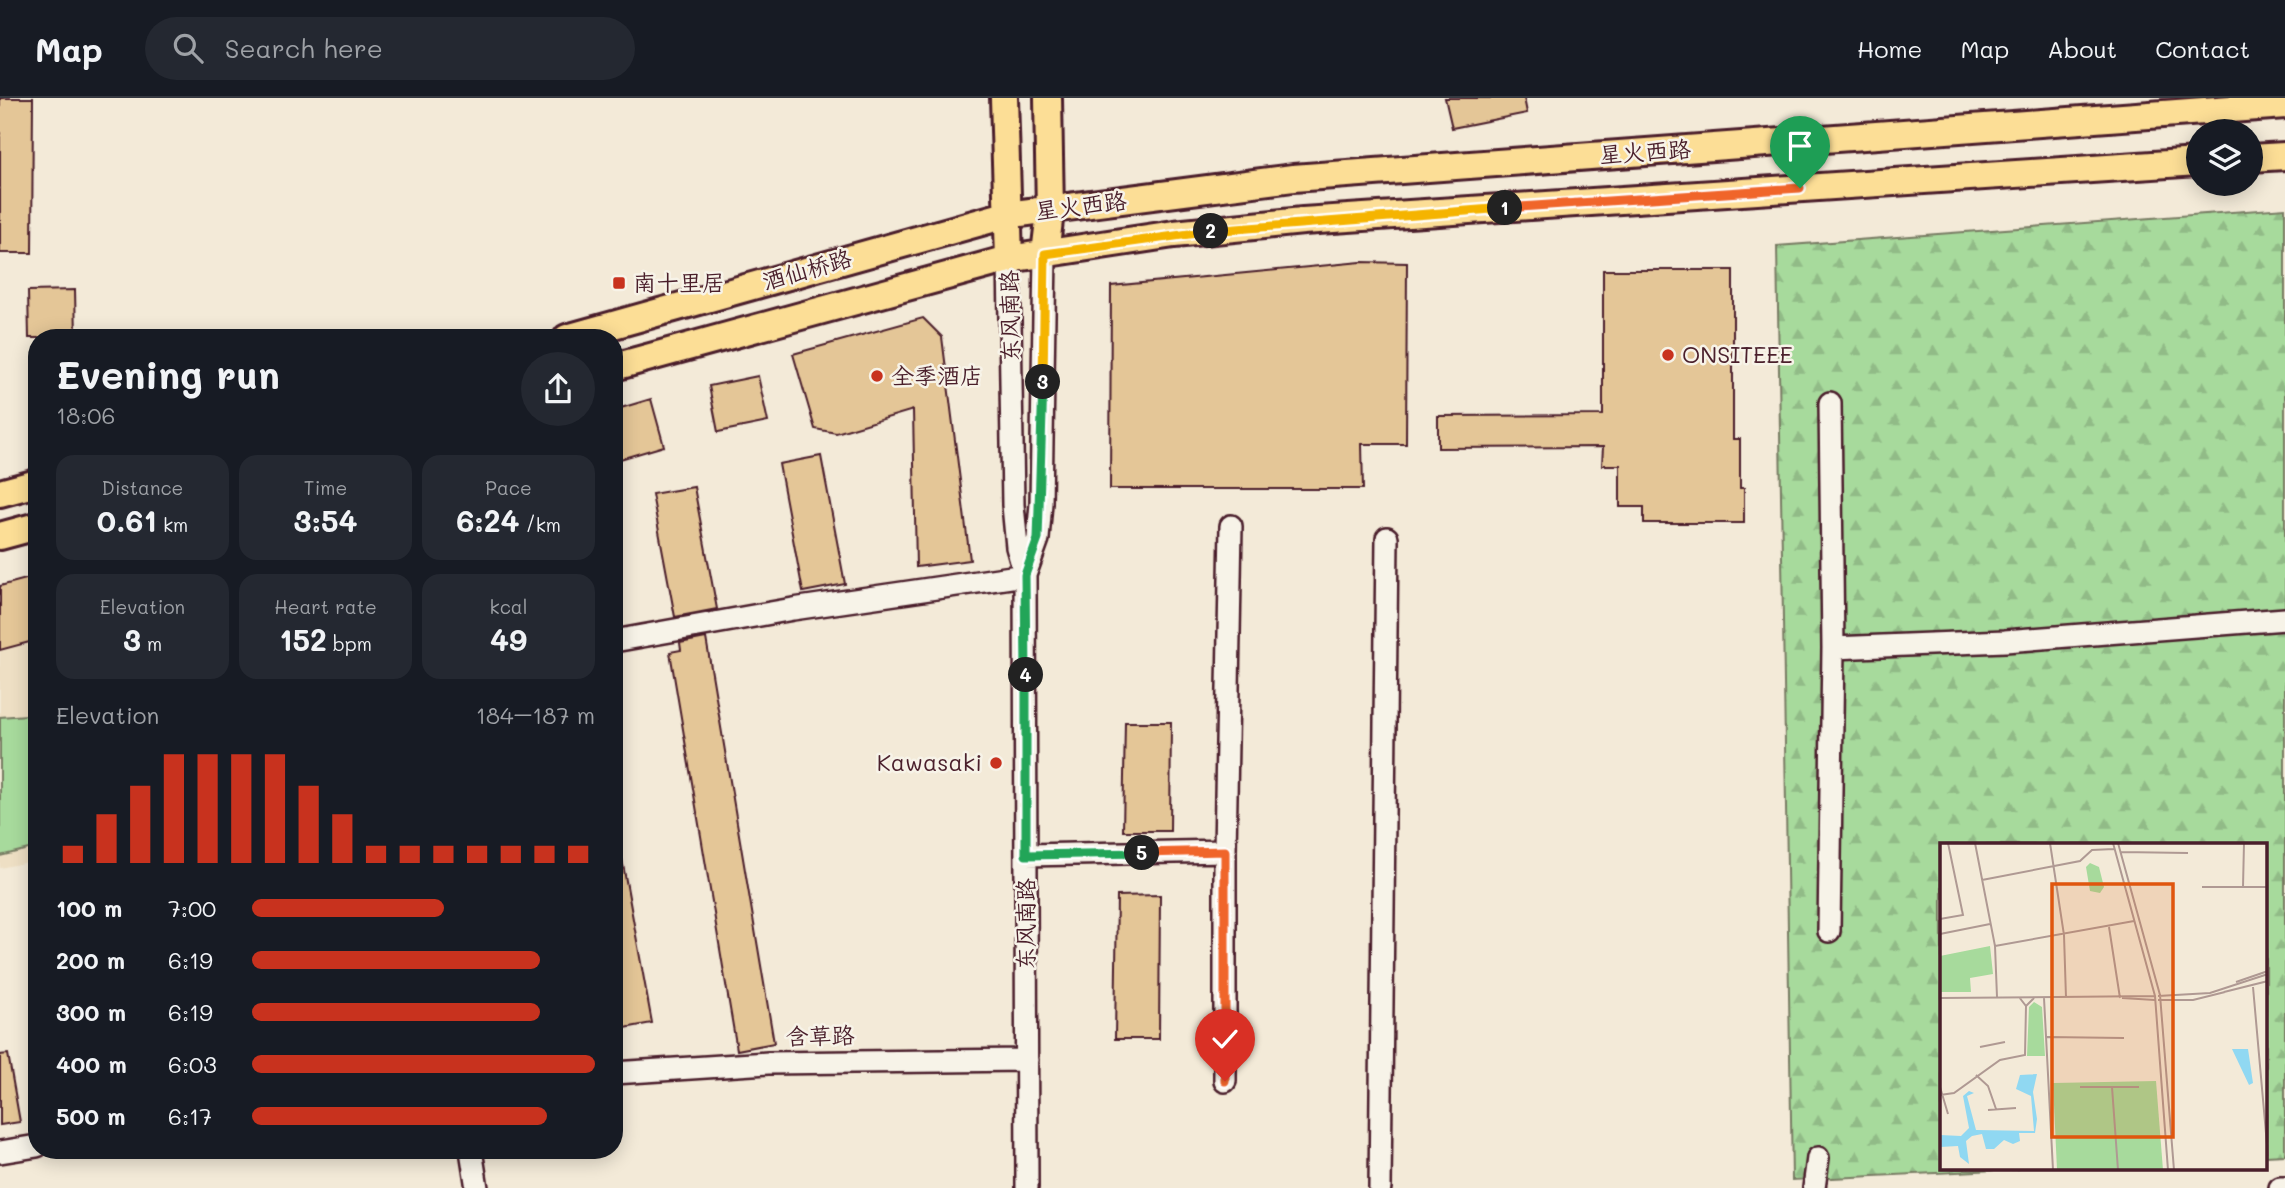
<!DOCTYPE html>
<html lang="en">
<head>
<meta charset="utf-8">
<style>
  :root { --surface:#171b24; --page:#242831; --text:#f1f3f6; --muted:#9ea1a6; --line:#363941; --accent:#c8321e }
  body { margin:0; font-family:Mali,"LXGW WenKai TC",sans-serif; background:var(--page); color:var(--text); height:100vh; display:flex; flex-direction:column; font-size:26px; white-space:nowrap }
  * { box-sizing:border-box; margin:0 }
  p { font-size:23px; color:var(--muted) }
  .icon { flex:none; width:38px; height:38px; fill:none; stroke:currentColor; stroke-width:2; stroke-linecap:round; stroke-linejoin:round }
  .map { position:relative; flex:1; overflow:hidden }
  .panel { position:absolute; left:28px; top:231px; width:595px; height:830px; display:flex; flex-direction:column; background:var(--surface); border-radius:28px; box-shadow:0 4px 18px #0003 }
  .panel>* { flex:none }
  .tools { position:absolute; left:2186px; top:21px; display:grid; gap:14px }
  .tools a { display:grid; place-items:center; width:77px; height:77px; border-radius:50%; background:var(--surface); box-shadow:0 4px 18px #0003; font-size:35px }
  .pin { position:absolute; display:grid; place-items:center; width:60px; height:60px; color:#fff; margin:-72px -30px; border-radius:50% 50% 50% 0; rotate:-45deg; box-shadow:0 0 7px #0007 }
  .pin .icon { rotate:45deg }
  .km { position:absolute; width:35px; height:35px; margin:-18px; border-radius:50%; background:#222; color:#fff; font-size:19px; line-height:35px; text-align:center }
  .round { display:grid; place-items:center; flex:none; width:74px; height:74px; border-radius:37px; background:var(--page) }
  .overview { display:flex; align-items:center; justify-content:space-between; height:119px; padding:0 28px }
  h1 { font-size:38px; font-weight:700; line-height:52px }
  .figures { display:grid; grid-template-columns:repeat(3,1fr); gap:10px; height:119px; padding:7px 28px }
  .figures div { display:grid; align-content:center; border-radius:18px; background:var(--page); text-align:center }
  .figures b { font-size:30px; font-weight:700 }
  .figures small { font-size:19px; font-weight:400 }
  .figures p { font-size:19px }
  .chart { height:196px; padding:14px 28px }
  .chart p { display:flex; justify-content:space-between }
  .chart svg { width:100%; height:126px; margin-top:7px; stroke:var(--accent); stroke-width:6 }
  ul { padding:0 28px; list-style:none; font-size:23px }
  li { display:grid; grid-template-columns:112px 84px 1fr; align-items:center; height:52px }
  li i { height:18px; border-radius:9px; background:var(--accent) }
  header { display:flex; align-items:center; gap:42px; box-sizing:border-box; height:98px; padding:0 35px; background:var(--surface); border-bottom:2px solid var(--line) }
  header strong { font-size:33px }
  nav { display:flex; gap:38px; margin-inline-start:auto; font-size:24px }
  .search { width:490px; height:63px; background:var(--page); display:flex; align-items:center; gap:18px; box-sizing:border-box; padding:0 24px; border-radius:38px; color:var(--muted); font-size:26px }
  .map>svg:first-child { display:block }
  .built { fill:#eedfc4 }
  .forest { fill:url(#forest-firs); stroke:#787c64; stroke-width:2 }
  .pitch { fill:#a7da9c; stroke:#787c64; stroke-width:2 }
  .building { fill:#e4c697; stroke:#4a1f2b; stroke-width:2 }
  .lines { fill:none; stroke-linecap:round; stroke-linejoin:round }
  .minor-casing { stroke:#4a1f2b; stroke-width:26 }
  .major-casing { stroke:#4a1f2b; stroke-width:32 }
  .minor { stroke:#f7f3e8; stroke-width:21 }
  .major { stroke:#fcde96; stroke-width:26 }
  .split-1-casing { stroke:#fff; stroke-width:14 }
  .split-2-casing { stroke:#fff; stroke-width:14 }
  .split-3-casing { stroke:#fff; stroke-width:14 }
  .split-4-casing { stroke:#fff; stroke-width:14 }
  .split-5-casing { stroke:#fff; stroke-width:14 }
  .split-6-casing { stroke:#fff; stroke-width:14 }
  .split-1 { stroke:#f0652b; stroke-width:9 }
  .split-2 { stroke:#f5b400; stroke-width:9 }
  .split-3 { stroke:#f5b400; stroke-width:9 }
  .split-4 { stroke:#22a559; stroke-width:9 }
  .split-5 { stroke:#22a559; stroke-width:9 }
  .split-6 { stroke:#f0652b; stroke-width:9 }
  .poi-dot { fill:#c8321e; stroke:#f7f3e8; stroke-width:2.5 }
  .labels { text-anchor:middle; stroke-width:5; stroke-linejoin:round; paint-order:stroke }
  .street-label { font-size:23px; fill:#4a1f2b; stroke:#f7f3e8 }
  .poi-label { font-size:23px; fill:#4a1f2b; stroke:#f7f3e8; text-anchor:start }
  .inset-road { fill:none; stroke:#af9993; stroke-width:2 }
  .view { fill:#e0560e; fill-opacity:0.15; stroke:#e0560e; stroke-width:3.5 }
  .inset-edge { fill:none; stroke:#4a1f2b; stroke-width:3.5 }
</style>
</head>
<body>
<header>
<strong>Map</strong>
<div class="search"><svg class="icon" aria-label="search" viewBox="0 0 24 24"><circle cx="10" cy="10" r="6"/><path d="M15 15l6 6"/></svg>Search here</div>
<nav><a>Home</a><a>Map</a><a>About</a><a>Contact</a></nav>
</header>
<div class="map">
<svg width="2285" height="1090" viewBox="0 0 2285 1090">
  <defs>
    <pattern id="forest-firs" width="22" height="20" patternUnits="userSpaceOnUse" patternTransform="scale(1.75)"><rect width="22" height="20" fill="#a7da9c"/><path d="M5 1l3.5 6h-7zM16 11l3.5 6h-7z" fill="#91bb87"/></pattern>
  </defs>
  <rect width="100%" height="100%" fill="#f3ead8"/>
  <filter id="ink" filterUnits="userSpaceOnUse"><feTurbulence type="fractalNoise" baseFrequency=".0143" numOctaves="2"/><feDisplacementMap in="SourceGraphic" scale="14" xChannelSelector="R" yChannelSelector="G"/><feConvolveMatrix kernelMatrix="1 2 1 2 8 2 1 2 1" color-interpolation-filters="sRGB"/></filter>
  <g filter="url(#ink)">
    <path class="built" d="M 37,486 L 37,762 L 0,770 L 0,496 Z"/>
    <path class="forest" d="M 2285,110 L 2285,1057 L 2266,1058 L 2266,747 L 1942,747 L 1942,1071 L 2018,1071 L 1792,1082 L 1777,148 Z"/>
    <path class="pitch" d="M 27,617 L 37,620 L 37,749 L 0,758 L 0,619 Z"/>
    <path class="building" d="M 0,0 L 33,0 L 32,155 L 0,155 Z
      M 1445,0 L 1524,0 L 1527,15 L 1452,30 Z
      M 1361,164 L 1407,165 L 1406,346 L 1362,346 L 1363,391 L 1110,391 L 1111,188 Z
      M 1603,172 L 1733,172 L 1733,341 L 1740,341 L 1740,390 L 1744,390 L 1744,425 L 1644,425 L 1644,409 L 1620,409 L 1620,367 L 1602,367 L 1603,349 L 1438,350 L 1438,318 L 1603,317 Z
      M 75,192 L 76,240 L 29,240 L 28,193 Z
      M 923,220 L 942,239 L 970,462 L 916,469 L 913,312 L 836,335 L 815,331 L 793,256 Z
      M 758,278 L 768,324 L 718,334 L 709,288 Z
      M 651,301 L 664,348 L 617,362 L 614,312 Z
      M 821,358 L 845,486 L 803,494 L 779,366 Z
      M 694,389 L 717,511 L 675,519 L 652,396 Z
      M 37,478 L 37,542 L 0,552 L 0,488 Z
      M 706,540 L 774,945 L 737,952 L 670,554 L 681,552 L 680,545 Z
      M 1125,624 L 1171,624 L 1170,733 L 1123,733 Z
      M 622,761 L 652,925 L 614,932 L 614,762 Z
      M 1160,797 L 1159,941 L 1115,941 L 1117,798 Z
      M 8,956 L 20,1024 L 0,1027 L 0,957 Z"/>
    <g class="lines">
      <defs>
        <path id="minor" d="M 1009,161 L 1013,407 L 1017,449 L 1025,477 L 1027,1090
          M 1025,477 L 1038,441 L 1041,405 L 1045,156
          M 614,543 L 793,511 L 1025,477
          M 1833,550 L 2005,543 L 2285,521
          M 1026,757 L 1225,753
          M 1829,833 L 1833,550 L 1830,305
          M 614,975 L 768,965 L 1027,962
          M 1225,983 L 1225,753 L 1231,428
          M 471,1052 L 477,1090
          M 0,1054 L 37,1048
          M 1380,1090 L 1387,440
          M 1814,1090 L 1818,1060
          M 2280,1090 L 2285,1090"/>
        <path id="major" d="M 1004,0 L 1009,161
          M 2250,60 L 2285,58
          M 1045,156 L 1050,114 L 1048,0
          M 567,240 L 1006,117 L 1293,80 L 2285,7
          M 614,269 L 1009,161 L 1174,136 L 1303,123 L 2198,64
          M 0,395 L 37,385
          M 0,438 L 37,428"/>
      </defs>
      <use href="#minor" class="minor-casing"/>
      <use href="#major" class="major-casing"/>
      <use href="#minor" class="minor"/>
      <use href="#major" class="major"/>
    </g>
  </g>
  <g class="lines" filter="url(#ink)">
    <defs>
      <path id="split-1" d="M 1505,110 L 1800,90"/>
      <path id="split-2" d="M 1211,133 L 1505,110"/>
      <path id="split-3" d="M 1043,284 L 1045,156 L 1211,133"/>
      <path id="split-4" d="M 1026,577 L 1025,477 L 1038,441 L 1043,284"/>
      <path id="split-5" d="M 1026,577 L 1026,757 L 1142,755"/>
      <path id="split-6" d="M 1142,755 L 1225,753 L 1225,983"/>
    </defs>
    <use href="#split-1" class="split-1-casing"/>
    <use href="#split-2" class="split-2-casing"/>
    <use href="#split-3" class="split-3-casing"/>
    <use href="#split-4" class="split-4-casing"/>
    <use href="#split-5" class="split-5-casing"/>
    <use href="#split-6" class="split-6-casing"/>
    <use href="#split-1" class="split-1"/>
    <use href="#split-2" class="split-2"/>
    <use href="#split-3" class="split-3"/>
    <use href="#split-4" class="split-4"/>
    <use href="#split-5" class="split-5"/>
    <use href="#split-6" class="split-6"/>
  </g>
  <g class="poi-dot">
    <rect x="612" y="178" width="14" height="14" rx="3.5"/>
    <circle cx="1668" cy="257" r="7"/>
    <circle cx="877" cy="278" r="7"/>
    <circle cx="996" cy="665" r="7"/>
  </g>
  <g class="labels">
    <g class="street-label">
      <text transform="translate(1645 54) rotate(-4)" y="8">星火西路</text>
      <text transform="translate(1081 108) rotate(-7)" y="8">星火西路</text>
      <text transform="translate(807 172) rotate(-16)" y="8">酒仙桥路</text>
      <text transform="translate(1010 218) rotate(-91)" y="8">东风南路</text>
      <text transform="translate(1026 826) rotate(-90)" y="8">东风南路</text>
      <text transform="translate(820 938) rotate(-1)" y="8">含草路</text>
    </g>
    <g class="poi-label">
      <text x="633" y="193">南十里居</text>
      <text x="1682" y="265">ONSITEEE</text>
      <text x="891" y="286">全季酒店</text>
      <text x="982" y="673" text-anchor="end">Kawasaki</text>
    </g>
  </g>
  <g transform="translate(1940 745)">
    <rect width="327" height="327" fill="#f3ead8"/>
    <path d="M 50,103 L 53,131 L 30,135 L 31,149 L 0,149 L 0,113 ZM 94,159 L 102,164 L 105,213 L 87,213 L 89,164 Z" fill="#a7da9c"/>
    <path d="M 216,238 L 223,327 L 117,327 L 113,240 Z" fill="#a7da9c"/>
    <path d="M 150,20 L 159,24 L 164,44 L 160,50 L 150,48 L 146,24 Z" fill="#a7da9c"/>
    <path d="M 292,206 L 308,206 L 313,240 L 309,242 ZM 97,231 L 93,249 L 97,276 L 95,290 L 79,290 L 80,298 L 73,301 L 64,297 L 54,306 L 46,306 L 42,291 L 32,293 L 26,298 L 29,321 L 20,314 L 18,303 L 0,304 L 0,292 L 21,293 L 29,285 L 23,253 L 29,248 L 34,250 L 27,253 L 36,287 L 94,288 L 91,253 L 76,246 L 80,232 Z" fill="#90d8f2"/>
    <path class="inset-road" d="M 35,0 L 55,103 L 57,154M 110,0 L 124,92 L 126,155M 173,0 L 215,153 L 228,327M 178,0 L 220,152 L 234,327M 181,9 L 248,10M 42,37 L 140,18 L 152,7 L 174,6M 262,44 L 328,44M 303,44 L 304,0M 0,76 L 23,72 L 8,0M 169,84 L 180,155M 0,91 L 50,81M 55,103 L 194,78M 296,139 L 328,128M 313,144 L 328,313M 284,149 L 328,138M 218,153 L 270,150 L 328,131M 79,154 L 86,163 L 94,155M 0,155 L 215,153M 104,155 L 113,327M 182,155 L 215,157M 218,157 L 253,157 L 285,149M 107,194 L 184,195M 40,204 L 65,199M 36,232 L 48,243 L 56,266M 0,244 L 8,271M 140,244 L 199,244M 172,244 L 178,327M 0,252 L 14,250 L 60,217 L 85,212 L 86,163M 48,267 L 76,265"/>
    <path class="view" d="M 112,41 L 233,41 L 233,294 L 112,294 Z"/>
    <rect width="327" height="327" class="inset-edge"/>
  </g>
</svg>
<div class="tools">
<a><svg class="icon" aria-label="layers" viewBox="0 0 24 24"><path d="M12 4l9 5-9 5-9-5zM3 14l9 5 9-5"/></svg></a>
</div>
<div class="pin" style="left:1800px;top:90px;background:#1e9e55"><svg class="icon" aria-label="arrive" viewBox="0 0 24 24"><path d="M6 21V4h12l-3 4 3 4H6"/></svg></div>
<div class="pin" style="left:1225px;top:983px;background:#d93025"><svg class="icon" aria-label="check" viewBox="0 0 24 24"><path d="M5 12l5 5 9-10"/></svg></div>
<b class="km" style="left:1505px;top:110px">1</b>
<b class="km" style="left:1211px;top:133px">2</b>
<b class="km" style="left:1043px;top:284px">3</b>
<b class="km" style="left:1026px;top:577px">4</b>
<b class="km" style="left:1142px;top:755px">5</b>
<section class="panel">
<div class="overview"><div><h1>Evening run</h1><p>18:06</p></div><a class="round"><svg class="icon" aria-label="share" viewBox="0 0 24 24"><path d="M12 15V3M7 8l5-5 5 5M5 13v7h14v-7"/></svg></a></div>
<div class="figures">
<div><p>Distance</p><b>0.61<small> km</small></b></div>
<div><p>Time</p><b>3:54</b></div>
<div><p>Pace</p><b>6:24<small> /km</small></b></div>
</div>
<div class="figures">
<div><p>Elevation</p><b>3<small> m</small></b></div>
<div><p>Heart rate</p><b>152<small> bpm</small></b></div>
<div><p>kcal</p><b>49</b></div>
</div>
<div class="chart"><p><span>Elevation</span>184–187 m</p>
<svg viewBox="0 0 160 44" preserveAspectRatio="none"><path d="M5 44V38M15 44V27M25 44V17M35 44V6M45 44V6M55 44V6M65 44V6M75 44V17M85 44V27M95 44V38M105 44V38M115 44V38M125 44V38M135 44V38M145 44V38M155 44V38"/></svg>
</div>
<ul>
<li><b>100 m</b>7:00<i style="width:56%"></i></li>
<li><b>200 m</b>6:19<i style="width:84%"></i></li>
<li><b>300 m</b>6:19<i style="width:84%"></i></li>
<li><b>400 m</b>6:03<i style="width:100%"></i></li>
<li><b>500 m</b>6:17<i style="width:86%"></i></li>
</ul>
</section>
</div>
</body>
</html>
